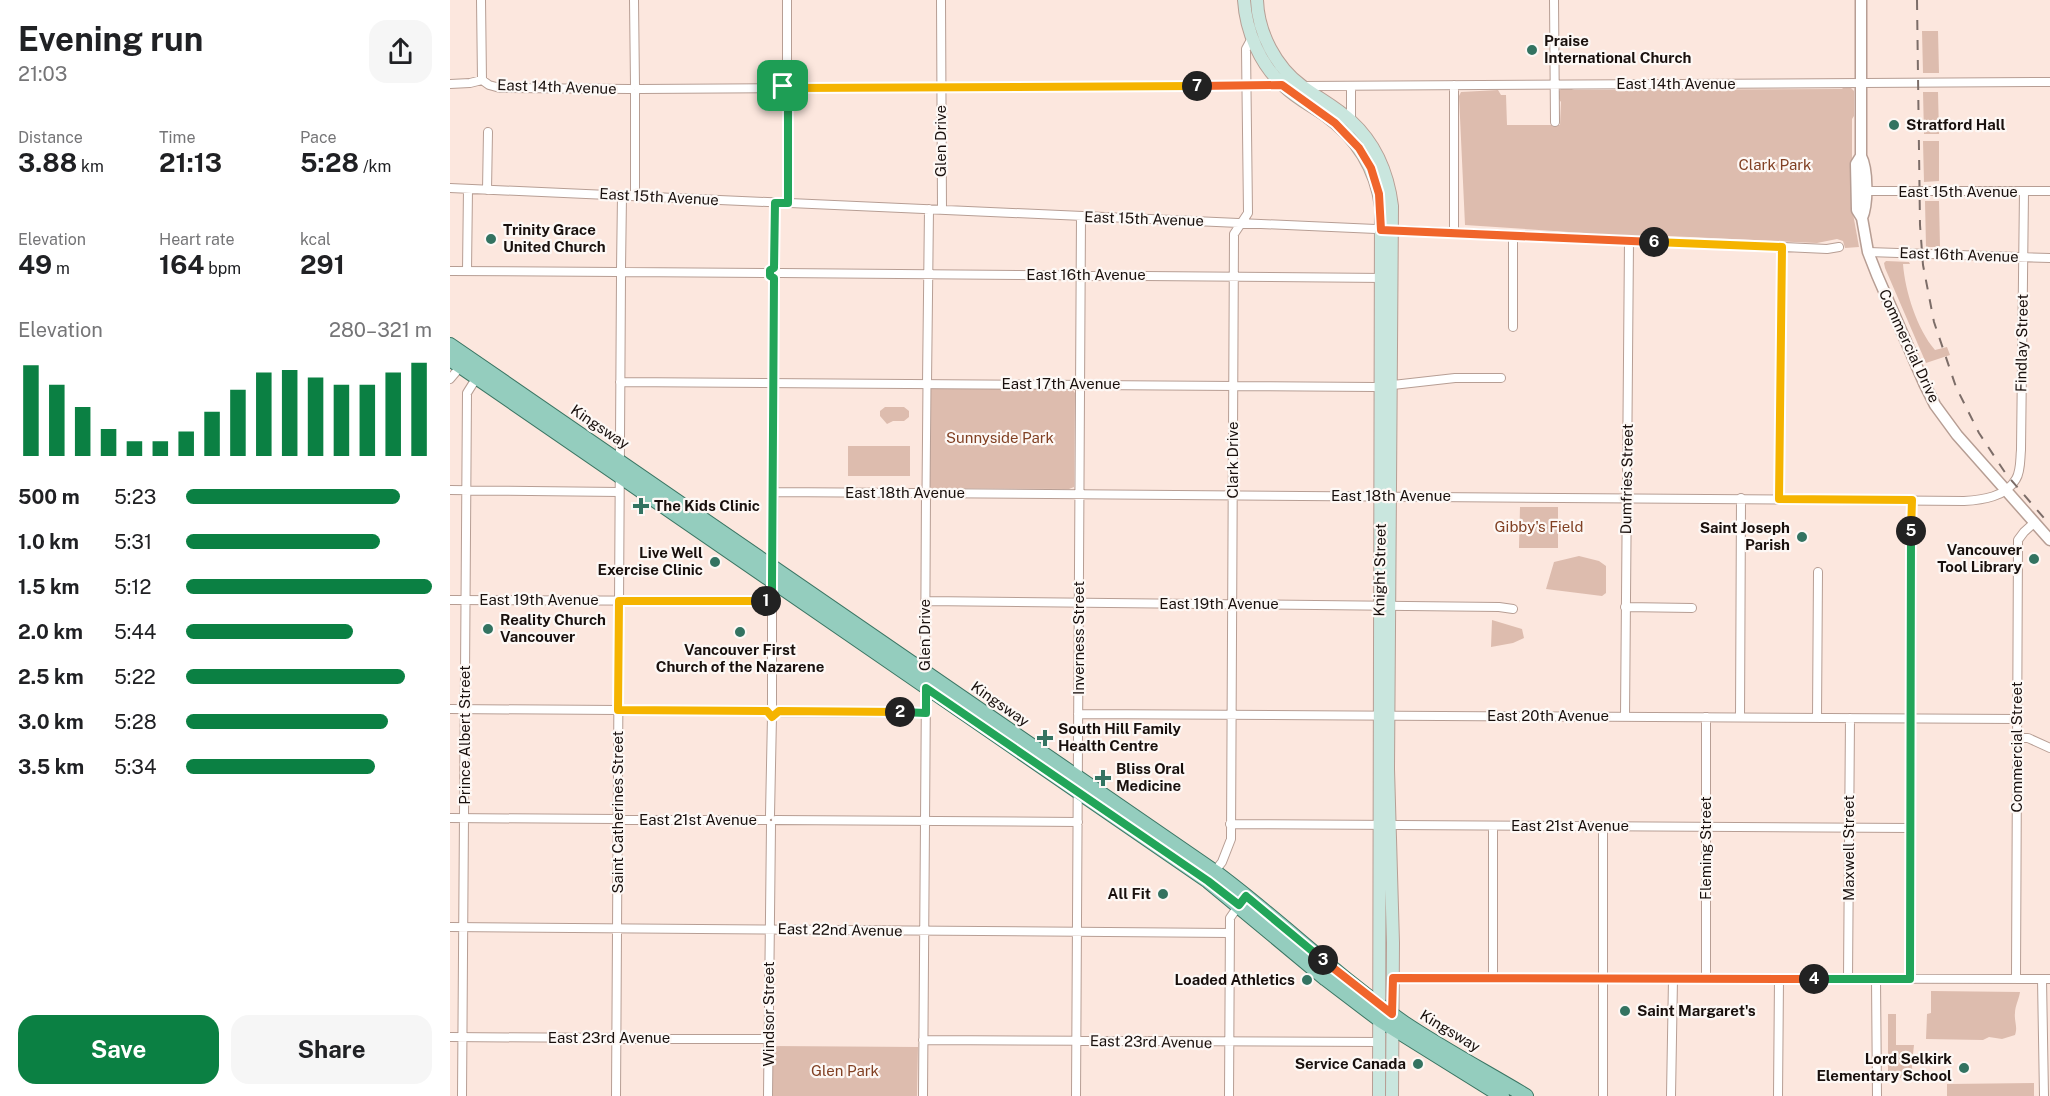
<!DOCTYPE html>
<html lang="en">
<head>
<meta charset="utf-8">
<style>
  :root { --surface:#fff; --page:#f6f6f6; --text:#202124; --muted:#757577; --accent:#0b8043 }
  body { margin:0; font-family:"Public Sans",sans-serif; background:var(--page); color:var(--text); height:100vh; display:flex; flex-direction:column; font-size:22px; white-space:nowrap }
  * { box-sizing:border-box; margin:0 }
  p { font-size:20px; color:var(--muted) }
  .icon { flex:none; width:33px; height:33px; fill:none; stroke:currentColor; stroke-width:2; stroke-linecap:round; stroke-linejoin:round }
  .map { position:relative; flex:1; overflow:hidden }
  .side { display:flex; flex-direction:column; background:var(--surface); width:450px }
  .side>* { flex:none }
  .pin { position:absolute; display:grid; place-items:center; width:51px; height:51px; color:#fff; margin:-26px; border-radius:12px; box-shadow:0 3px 9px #0006 }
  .km { position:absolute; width:30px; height:30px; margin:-15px; border-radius:50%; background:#222; color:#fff; font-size:16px; line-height:30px; text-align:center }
  .round { display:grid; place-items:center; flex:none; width:63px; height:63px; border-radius:18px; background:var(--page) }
  .headline { display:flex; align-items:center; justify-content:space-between; height:102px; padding:0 18px }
  h1 { font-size:33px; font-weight:700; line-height:45px }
  .stats { display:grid; grid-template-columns:repeat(3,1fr); gap:9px; height:102px; padding:6px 18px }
  .stats div { display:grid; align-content:center }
  .stats b { font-size:26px; font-weight:700 }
  .stats small { font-size:16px; font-weight:400 }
  .stats p { font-size:16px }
  .chart { height:168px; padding:12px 18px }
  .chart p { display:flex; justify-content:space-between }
  .chart svg { width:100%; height:108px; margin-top:6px; stroke:var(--accent); stroke-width:6 }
  .cta { display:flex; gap:12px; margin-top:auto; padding:12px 18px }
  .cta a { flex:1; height:69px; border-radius:18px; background:var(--accent); color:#fff; font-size:24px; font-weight:700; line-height:69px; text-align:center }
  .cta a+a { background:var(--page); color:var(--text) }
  ul { padding:0 18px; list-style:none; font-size:20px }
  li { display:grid; grid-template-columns:96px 72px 1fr; align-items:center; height:45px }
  li i { height:15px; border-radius:8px; background:var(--accent) }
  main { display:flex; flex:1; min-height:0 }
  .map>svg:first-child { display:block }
  .green { fill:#ddbcae }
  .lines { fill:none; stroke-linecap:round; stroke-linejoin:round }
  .pedestrian-casing { stroke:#b79e94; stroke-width:9 }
  .minor-casing { stroke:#b79e94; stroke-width:10 }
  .tertiary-casing { stroke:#b79e94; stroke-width:13 }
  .secondary-casing { stroke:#b79e94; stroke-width:14 }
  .primary-casing { stroke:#3a7563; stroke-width:16 }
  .pedestrian { stroke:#fff; stroke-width:7 }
  .minor { stroke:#fff; stroke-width:8 }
  .tertiary { stroke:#fff; stroke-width:10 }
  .secondary { stroke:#c9e6de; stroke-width:12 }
  .primary { stroke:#94cdbe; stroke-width:14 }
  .rail { stroke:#7c6d68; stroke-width:2; stroke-dasharray:10 10; stroke-linecap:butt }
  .split-1-casing { stroke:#fff; stroke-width:12 }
  .split-2-casing { stroke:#fff; stroke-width:12 }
  .split-3-casing { stroke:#fff; stroke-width:12 }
  .split-4-casing { stroke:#fff; stroke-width:12 }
  .split-5-casing { stroke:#fff; stroke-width:12 }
  .split-6-casing { stroke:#fff; stroke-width:12 }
  .split-7-casing { stroke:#fff; stroke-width:12 }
  .split-8-casing { stroke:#fff; stroke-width:12 }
  .split-1 { stroke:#22a559; stroke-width:8 }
  .split-2 { stroke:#f5b400; stroke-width:8 }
  .split-3 { stroke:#22a559; stroke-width:8 }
  .split-4 { stroke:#f0652b; stroke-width:8 }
  .split-5 { stroke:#22a559; stroke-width:8 }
  .split-6 { stroke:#f5b400; stroke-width:8 }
  .split-7 { stroke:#f0652b; stroke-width:8 }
  .split-8 { stroke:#f5b400; stroke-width:8 }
  .poi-dot { fill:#337361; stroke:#fdf8f5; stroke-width:2 }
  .labels { text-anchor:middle; stroke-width:4.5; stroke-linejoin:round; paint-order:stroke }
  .poi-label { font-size:15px; font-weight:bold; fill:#19100d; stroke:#fdf8f5; text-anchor:start }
  .street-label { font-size:15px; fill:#19100d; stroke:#fdf8f5 }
  .park-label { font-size:15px; fill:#814023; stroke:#fdf8f5 }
</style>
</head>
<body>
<main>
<section class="side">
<div class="headline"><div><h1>Evening run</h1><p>21:03</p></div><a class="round"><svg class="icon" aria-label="share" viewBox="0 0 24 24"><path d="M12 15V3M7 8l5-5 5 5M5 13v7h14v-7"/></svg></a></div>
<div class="stats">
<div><p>Distance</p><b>3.88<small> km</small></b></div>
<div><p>Time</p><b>21:13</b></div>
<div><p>Pace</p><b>5:28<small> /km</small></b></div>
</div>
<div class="stats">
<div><p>Elevation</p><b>49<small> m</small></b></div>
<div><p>Heart rate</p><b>164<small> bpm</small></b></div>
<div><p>kcal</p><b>291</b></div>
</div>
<div class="chart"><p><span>Elevation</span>280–321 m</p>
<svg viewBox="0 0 160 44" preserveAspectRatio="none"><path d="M5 44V7M15 44V15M25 44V24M35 44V33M45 44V38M55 44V38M65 44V34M75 44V26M85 44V17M95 44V10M105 44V9M115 44V12M125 44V15M135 44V15M145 44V10M155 44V6"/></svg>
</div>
<ul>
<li><b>500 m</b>5:23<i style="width:87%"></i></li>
<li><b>1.0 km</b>5:31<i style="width:79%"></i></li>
<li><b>1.5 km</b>5:12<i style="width:100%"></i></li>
<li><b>2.0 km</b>5:44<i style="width:68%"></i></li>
<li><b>2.5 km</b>5:22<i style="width:89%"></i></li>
<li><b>3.0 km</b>5:28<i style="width:82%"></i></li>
<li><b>3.5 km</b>5:34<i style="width:77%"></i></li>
</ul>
<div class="cta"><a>Save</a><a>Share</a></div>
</section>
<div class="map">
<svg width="1600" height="1096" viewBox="0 0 1600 1096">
  <rect width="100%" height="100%" fill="#fce7de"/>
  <path class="green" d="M 1472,31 L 1488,31 L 1489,73 L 1473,73 Z
    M 1394,87 L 1400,87 L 1404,91 L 1404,116 L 1402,119 L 1402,208 L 1409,247 L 1395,248 L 1393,241 L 1387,239 L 1367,243 L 1197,235 L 1193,237 L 1015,225 L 1009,96 L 1011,92 L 1048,90 L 1051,95 L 1056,95 L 1057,125 L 1110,125 L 1111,102 C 1108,98 1107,92 1111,89 L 1119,88 L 1124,90 L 1392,89 Z
    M 1473,92 L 1488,92 L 1489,134 L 1474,134 Z
    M 1473,141 L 1489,141 L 1489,181 L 1474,182 Z
    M 1475,201 L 1489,201 L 1490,247 L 1476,247 Z
    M 1436,261 L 1459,262 L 1460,264 L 1453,264 C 1455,291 1467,329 1485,350 L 1497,347 L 1500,355 L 1476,363 L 1435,268 L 1434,263 Z
    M 475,388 L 622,389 L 625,393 L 624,487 L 619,489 L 477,488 Z
    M 435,407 L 454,407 L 459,411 L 459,417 L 454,421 L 443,421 L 437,424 L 430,416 L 430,411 Z
    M 398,446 L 460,446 L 460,476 L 398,476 Z
    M 1070,507 L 1108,507 L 1108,548 L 1069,548 Z
    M 1129,556 L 1149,561 L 1156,566 L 1156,593 L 1152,596 L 1096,589 L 1104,562 Z
    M 1042,620 L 1072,629 L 1074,638 L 1063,643 L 1041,647 Z
    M 1481,991 L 1570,992 C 1569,999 1565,1006 1565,1013 C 1564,1021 1568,1027 1565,1035 L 1552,1039 L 1539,1037 L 1533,1040 L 1476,1039 L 1477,1014 L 1481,1013 Z
    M 1438,1014 L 1446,1014 L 1446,1045 L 1464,1045 L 1463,1054 L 1461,1055 L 1463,1078 L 1438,1078 Z
    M 322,1046 L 468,1047 L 467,1096 L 323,1096 Z
    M 1584,1083 L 1584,1096 L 1497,1096 L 1497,1084 Z"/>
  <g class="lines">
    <defs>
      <path id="pedestrian" d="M 476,493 L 477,384"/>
      <path id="minor" d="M 31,0 L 32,80
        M 184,0 L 185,85
        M 337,0 L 337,83
        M 491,0 L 492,210
        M 1104,0 L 1105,122
        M 0,84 L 20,83 L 32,80 L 39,85 L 50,88 L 180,89
        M 1004,85 L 1004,233
        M 853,86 L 1600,82
        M 343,88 L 832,85
        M 189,89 L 332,88
        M 185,93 L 185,196
        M 337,93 L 338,203
        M 901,120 L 901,86
        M 0,188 L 1377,249 L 1389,247
        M 37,190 L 38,132
        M 1415,191 L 1600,191
        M 1418,252 L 1600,258
        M 324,268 L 325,203
        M 171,269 L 172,196
        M 0,271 L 167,272
        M 17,271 L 18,189
        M 175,272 L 319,273
        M 330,273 L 935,278
        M 1063,327 L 1063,236
        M 0,379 L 11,366
        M 170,382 L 925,387 L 1005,378 L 1051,378
        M 477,384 L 479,209
        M 0,490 L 169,492
        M 323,492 L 1514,501 C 1532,500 1556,497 1566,479 C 1571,471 1570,459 1571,450 L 1574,191
        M 1329,499 L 1332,247
        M 323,568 L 324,278
        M 0,600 L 322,601
        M 475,601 L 1049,607 L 1063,609
        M 1175,607 L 1242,608
        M 475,673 L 476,493
        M 322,706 L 322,581
        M 0,709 L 317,711
        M 327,712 L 476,713
        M 628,714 L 1567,719
        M 1175,717 L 1179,241
        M 1290,717 L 1291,498
        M 1367,718 L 1368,572
        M 1567,738 L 1578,738 L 1600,748
        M 320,815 L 322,716
        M 0,818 L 316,820
        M 326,820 L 628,822
        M 780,824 L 1460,828
        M 1153,826 L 1153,1096
        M 762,875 L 772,862 L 781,839 L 784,234 L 798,213 L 796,49 L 802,38
        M 0,927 L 780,933
        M 943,978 L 1600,979
        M 1043,978 L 1043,826
        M 1256,979 L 1256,717
        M 1398,979 L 1400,718
        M 1426,979 L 1427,1096
        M 1460,979 L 1462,500
        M 1566,979 L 1568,540 L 1574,532 L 1585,522
        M 1592,979 L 1594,1096
        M 0,1037 L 318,1039
        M 473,1040 L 930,1042
        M 12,1096 L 17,393 L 27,377
        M 166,1096 L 171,276
        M 318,1096 L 321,825
        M 473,1096 L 476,685
        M 626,1096 L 631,216
        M 779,1096 L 780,918 L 791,902
        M 1221,1096 L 1223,979
        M 1328,1096 L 1329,979"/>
      <path id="tertiary" d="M 1411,0 L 1411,156 C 1418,169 1418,205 1412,218
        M 1411,156 L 1406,164 L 1407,210 L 1412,218 L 1418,252 L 1427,275 L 1474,383 L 1485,405 L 1507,435 L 1600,540"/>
      <path id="secondary" d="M 794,0 C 796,31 810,65 834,86 C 846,98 862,106 875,115 C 907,138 926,169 931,207 L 929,1096
        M 807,0 C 808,33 826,67 852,86 C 868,98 886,107 901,121 C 925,143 938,174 942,206 L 938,769 L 943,943 L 942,1096"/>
      <path id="primary" d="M 0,345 L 765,872 C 830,920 887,977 954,1023 C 993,1049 1036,1072 1076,1096
        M 0,359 L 758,881 L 876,979 L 930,1020 L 1052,1096"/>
    </defs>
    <use href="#pedestrian" class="pedestrian-casing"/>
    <use href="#minor" class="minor-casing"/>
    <use href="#tertiary" class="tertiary-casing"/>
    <use href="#secondary" class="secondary-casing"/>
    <use href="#primary" class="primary-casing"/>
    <use href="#pedestrian" class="pedestrian"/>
    <use href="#minor" class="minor"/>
    <use href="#tertiary" class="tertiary"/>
    <use href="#secondary" class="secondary"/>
    <use href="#primary" class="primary"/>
    <path class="rail" d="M 1467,0 L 1470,225 L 1473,265 L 1484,322 L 1506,387 L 1529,433 L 1556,474 L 1600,525"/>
  </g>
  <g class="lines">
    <defs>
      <path id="split-1" d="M 316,601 L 322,602 L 322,582 L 324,278 L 320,276 L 320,270 L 324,268 L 325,203 L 338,203 L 338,93 L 333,90 L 333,86"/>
      <path id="split-2" d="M 316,601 L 169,601 L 168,710 L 317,711 L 322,717 L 329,711 L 450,712"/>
      <path id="split-3" d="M 450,712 L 476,713 L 476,688 L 758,881 L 789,905 L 796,896 L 873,960"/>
      <path id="split-4" d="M 873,960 L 942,1014 L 943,978 L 1364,979"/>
      <path id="split-5" d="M 1364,979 L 1460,979 L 1461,531"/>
      <path id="split-6" d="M 1204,242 L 1332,247 L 1329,499 L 1462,500 L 1461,531"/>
      <path id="split-7" d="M 747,86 L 832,85 L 885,123 L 909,148 L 921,168 L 929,194 L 931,230 L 1204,242"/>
      <path id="split-8" d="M 333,86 L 338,83 L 343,88 L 747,86"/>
    </defs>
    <use href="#split-1" class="split-1-casing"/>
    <use href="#split-2" class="split-2-casing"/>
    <use href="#split-3" class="split-3-casing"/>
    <use href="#split-4" class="split-4-casing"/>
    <use href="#split-5" class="split-5-casing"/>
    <use href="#split-6" class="split-6-casing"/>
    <use href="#split-7" class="split-7-casing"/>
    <use href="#split-8" class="split-8-casing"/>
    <use href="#split-1" class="split-1"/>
    <use href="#split-2" class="split-2"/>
    <use href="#split-3" class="split-3"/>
    <use href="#split-4" class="split-4"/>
    <use href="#split-5" class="split-5"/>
    <use href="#split-6" class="split-6"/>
    <use href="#split-7" class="split-7"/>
    <use href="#split-8" class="split-8"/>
  </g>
  <g class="poi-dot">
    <circle cx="1082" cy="50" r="6"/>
    <circle cx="1444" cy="125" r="6"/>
    <circle cx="41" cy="239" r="6"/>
    <path d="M188 497h6v6h6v6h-6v6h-6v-6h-6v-6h6z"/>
    <circle cx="1352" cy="537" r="6"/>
    <circle cx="1584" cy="559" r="6"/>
    <circle cx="265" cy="562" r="6"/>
    <circle cx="38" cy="629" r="6"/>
    <circle cx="290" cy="632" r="6"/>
    <path d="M592 729h6v6h6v6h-6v6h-6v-6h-6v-6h6z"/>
    <path d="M650 769h6v6h6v6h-6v6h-6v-6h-6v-6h6z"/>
    <circle cx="713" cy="894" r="6"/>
    <circle cx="857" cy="980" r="6"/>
    <circle cx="1175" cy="1011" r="6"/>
    <circle cx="968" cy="1064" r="6"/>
    <circle cx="1514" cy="1068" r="6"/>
  </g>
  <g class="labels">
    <g class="poi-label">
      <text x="1094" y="46">Praise<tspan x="1094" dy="17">International Church</tspan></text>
      <text x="1456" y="130">Stratford Hall</text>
      <text x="53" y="235">Trinity Grace<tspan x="53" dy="17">United Church</tspan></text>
      <text x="204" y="511">The Kids Clinic</text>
      <text x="1340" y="533" text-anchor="end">Saint Joseph<tspan x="1340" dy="17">Parish</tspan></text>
      <text x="1572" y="555" text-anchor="end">Vancouver<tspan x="1572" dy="17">Tool Library</tspan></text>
      <text x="253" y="558" text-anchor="end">Live Well<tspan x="253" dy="17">Exercise Clinic</tspan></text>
      <text x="50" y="625">Reality Church<tspan x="50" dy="17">Vancouver</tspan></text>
      <text x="290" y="655" text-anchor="middle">Vancouver First<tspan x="290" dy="17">Church of the Nazarene</tspan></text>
      <text x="608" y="734">South Hill Family<tspan x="608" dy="17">Health Centre</tspan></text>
      <text x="666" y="774">Bliss Oral<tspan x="666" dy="17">Medicine</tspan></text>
      <text x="701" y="899" text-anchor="end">All Fit</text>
      <text x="845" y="985" text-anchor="end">Loaded Athletics</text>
      <text x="1187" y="1016">Saint Margaret's</text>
      <text x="1502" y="1064" text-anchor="end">Lord Selkirk<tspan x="1502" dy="17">Elementary School</tspan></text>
      <text x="956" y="1069" text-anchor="end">Service Canada</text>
    </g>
    <g class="street-label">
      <text x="1226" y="89">East 14th Avenue</text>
      <text transform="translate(107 87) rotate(2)" y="5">East 14th Avenue</text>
      <text transform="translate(491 141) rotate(-90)" y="5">Glen Drive</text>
      <text x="1508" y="197">East 15th Avenue</text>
      <text transform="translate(209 197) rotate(3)" y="5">East 15th Avenue</text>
      <text transform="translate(694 219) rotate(2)" y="5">East 15th Avenue</text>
      <text transform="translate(1509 255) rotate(2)" y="5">East 16th Avenue</text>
      <text x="636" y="280">East 16th Avenue</text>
      <text transform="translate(1572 343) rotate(-89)" y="5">Findlay Street</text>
      <text transform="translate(1459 346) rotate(65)" y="5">Commercial Drive</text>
      <text x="611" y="389">East 17th Avenue</text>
      <text transform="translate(150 427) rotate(34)" y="5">Kingsway</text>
      <text transform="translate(783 460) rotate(-90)" y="5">Clark Drive</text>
      <text transform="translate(1177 479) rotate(-89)" y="5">Dumfries Street</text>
      <text x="455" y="498">East 18th Avenue</text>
      <text x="941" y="501">East 18th Avenue</text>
      <text transform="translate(930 570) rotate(-89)" y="5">Knight Street</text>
      <text x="89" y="605">East 19th Avenue</text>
      <text x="769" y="609">East 19th Avenue</text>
      <text transform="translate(475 635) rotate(-90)" y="5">Glen Drive</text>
      <text transform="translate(629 638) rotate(-90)" y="5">Inverness Street</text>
      <text transform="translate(550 704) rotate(35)" y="5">Kingsway</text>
      <text x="1098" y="721">East 20th Avenue</text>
      <text transform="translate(15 735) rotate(-90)" y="5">Prince Albert Street</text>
      <text transform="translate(1567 747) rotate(-90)" y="5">Commercial Street</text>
      <text transform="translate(168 812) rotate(-90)" y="5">Saint Catherines Street</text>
      <text x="248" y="825">East 21st Avenue</text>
      <text x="1120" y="831">East 21st Avenue</text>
      <text transform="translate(1256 848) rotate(-90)" y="5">Fleming Street</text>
      <text transform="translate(1399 848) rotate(-90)" y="5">Maxwell Street</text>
      <text transform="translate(390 930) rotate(1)" y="5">East 22nd Avenue</text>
      <text transform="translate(319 1014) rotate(-90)" y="5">Windsor Street</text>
      <text transform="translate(1000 1031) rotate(31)" y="5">Kingsway</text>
      <text x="159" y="1043">East 23rd Avenue</text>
      <text transform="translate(701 1042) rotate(1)" y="5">East 23rd Avenue</text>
    </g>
    <g class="park-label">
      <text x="1325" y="170">Clark Park</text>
      <text x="550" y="443">Sunnyside Park</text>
      <text x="1089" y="532">Gibby's Field</text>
      <text x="395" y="1076">Glen Park</text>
    </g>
  </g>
</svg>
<div class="pin" style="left:333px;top:86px;background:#1e9e55"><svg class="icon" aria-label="arrive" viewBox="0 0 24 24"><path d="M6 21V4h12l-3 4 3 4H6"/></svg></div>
<b class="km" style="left:316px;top:601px">1</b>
<b class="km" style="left:450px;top:712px">2</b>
<b class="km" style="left:873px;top:960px">3</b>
<b class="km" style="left:1364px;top:979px">4</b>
<b class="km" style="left:1461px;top:531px">5</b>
<b class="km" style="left:1204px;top:242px">6</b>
<b class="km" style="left:747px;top:86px">7</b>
</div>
</main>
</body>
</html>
